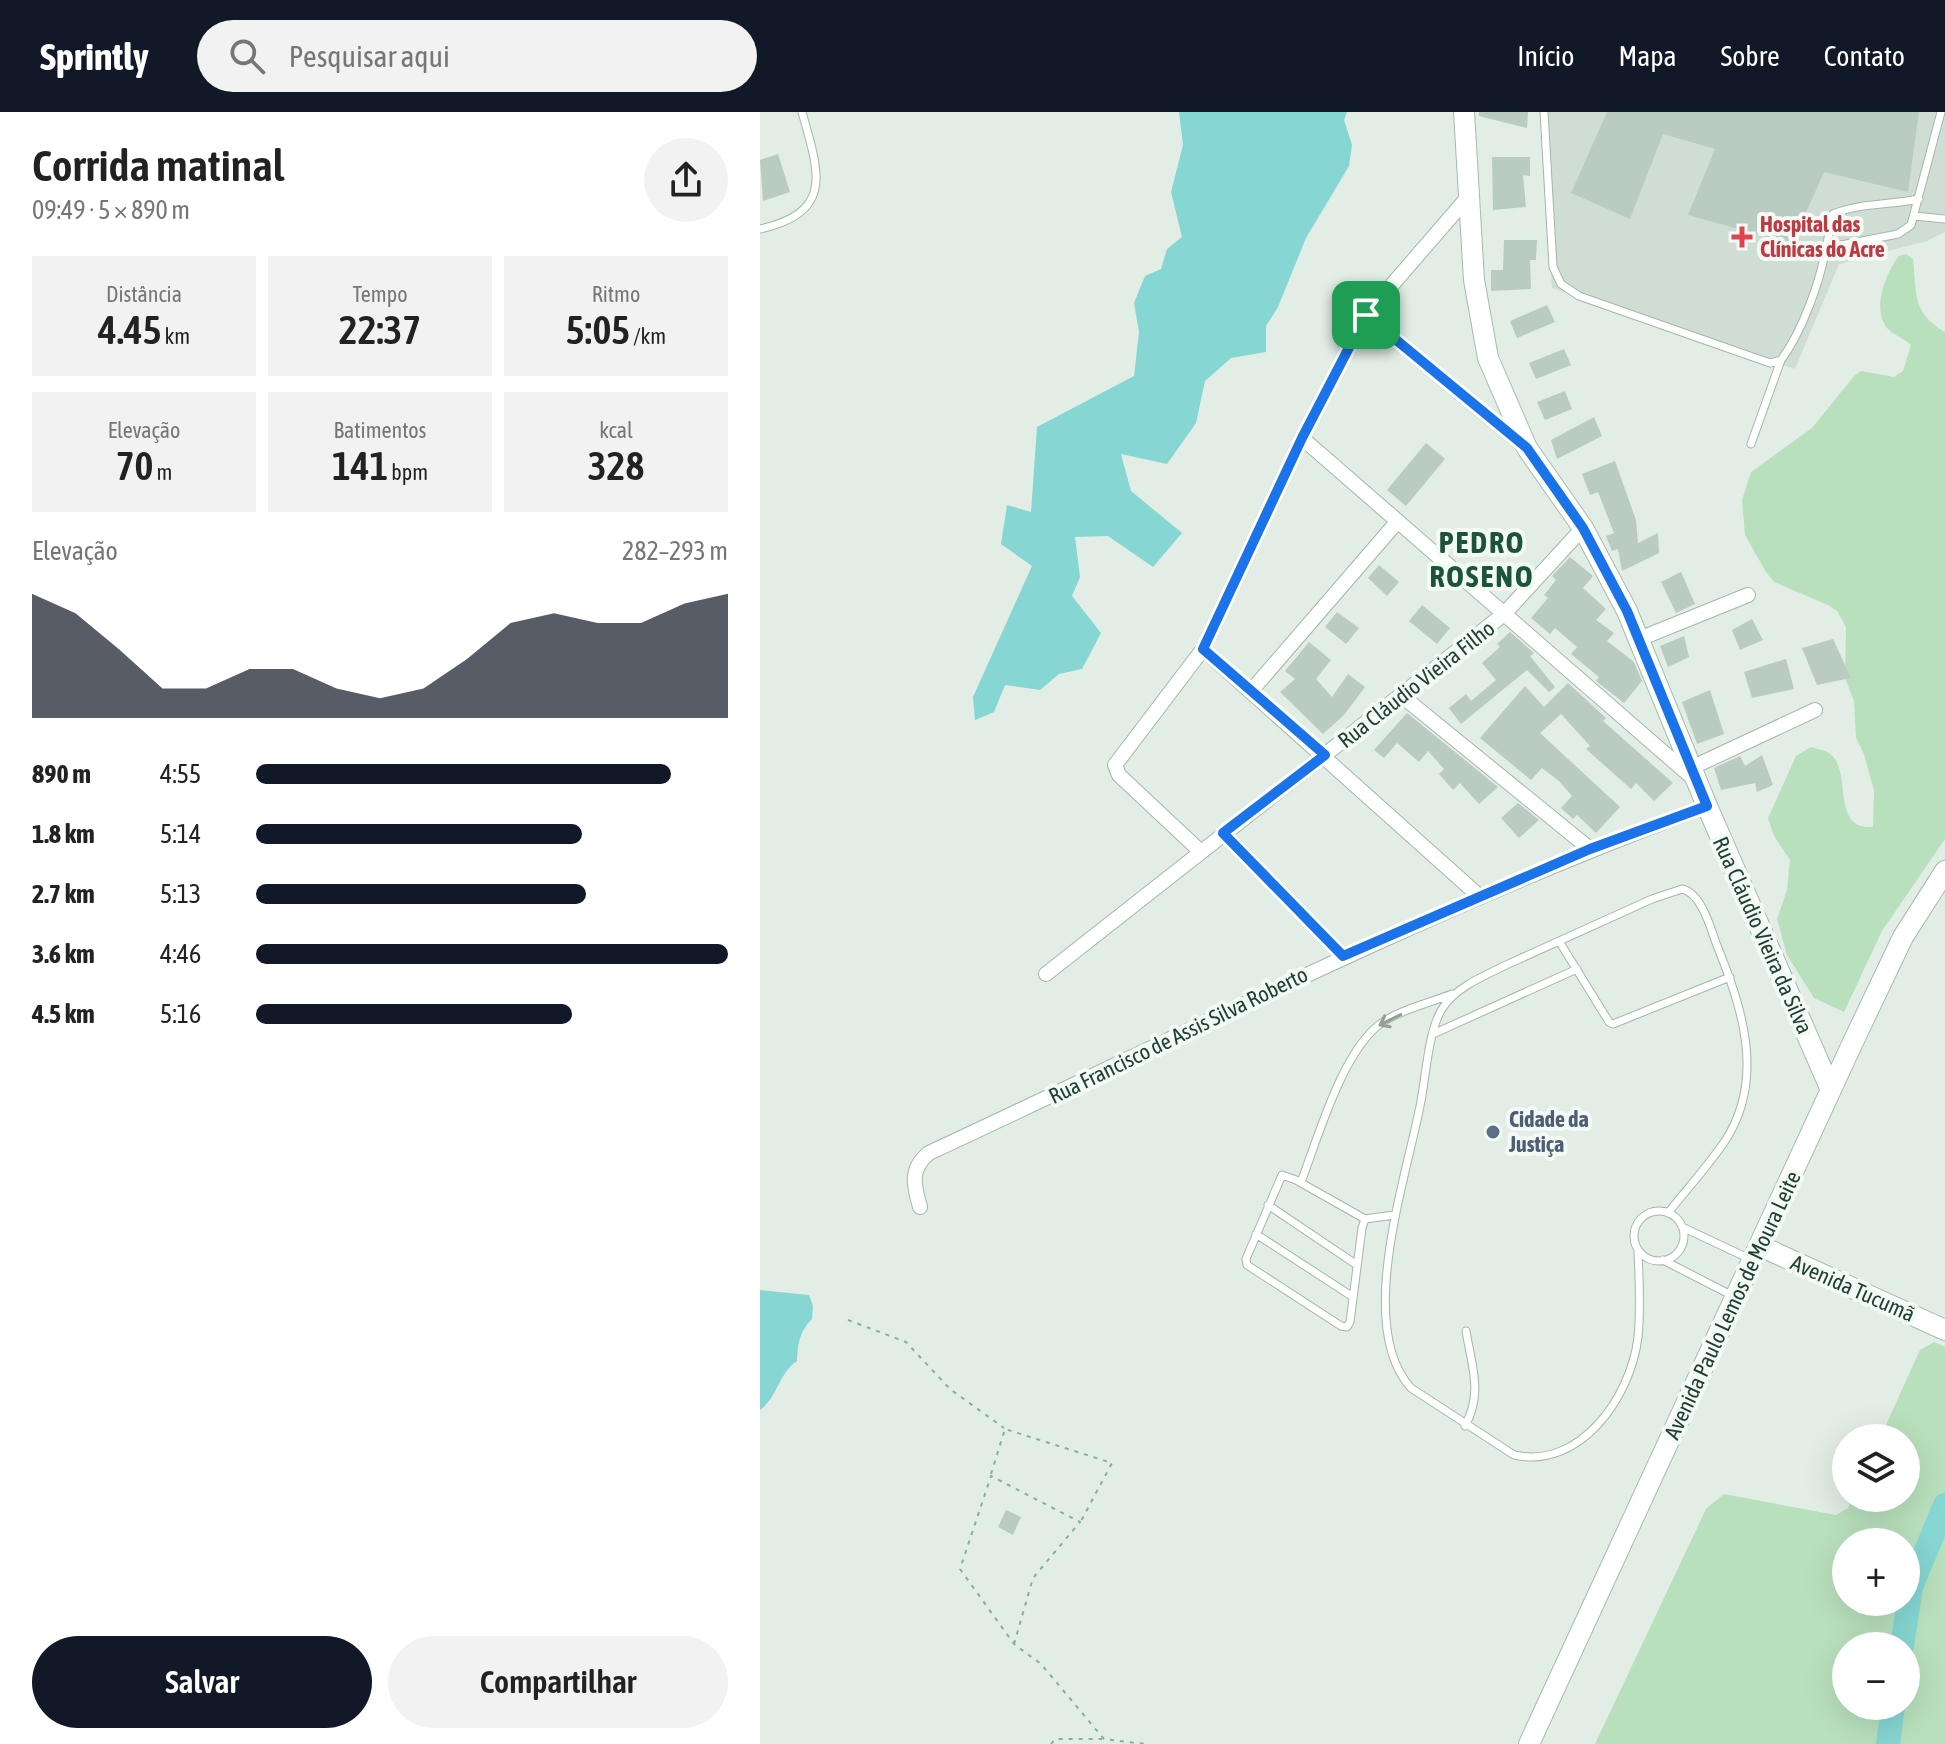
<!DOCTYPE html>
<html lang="pt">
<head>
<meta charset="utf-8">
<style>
  :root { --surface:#fff; --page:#f2f2f2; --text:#222; --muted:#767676; --accent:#111827 }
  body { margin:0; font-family:"Asap Condensed",sans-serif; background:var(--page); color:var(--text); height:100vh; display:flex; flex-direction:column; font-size:30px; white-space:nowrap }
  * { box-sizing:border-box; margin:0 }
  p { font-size:26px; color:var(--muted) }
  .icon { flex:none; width:44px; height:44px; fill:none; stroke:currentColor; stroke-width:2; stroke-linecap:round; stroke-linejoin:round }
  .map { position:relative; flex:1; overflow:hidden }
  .side { display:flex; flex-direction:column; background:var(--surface); width:760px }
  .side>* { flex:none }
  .controls { position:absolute; left:1072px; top:1312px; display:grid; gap:16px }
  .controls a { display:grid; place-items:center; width:88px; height:88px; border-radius:50%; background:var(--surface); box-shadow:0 8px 32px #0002; font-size:40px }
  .pin { position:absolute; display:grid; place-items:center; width:68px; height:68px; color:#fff; margin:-34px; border-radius:16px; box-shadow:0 4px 12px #0006 }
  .round { display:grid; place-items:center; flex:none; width:84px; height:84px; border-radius:42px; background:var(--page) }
  .overview { display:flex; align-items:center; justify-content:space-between; height:136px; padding:0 32px }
  h1 { font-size:44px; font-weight:600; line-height:60px }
  .figures { display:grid; grid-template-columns:repeat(3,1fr); gap:12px; height:136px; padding:8px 32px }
  .figures div { display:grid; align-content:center; border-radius:0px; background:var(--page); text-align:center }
  .figures b { font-size:40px; font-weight:600 }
  .figures small { font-size:22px; font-weight:400 }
  .figures p { font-size:22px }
  .chart { height:224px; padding:16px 32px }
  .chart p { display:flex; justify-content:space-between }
  .chart svg { width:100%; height:144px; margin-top:8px; fill:var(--accent); opacity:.7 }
  .cta { display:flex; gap:16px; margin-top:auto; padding:16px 32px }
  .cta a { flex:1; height:92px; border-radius:48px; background:var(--accent); color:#fff; font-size:32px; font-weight:600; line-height:92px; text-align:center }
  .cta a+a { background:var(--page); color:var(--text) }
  ul { padding:0 32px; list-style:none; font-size:26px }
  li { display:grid; grid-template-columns:128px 96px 1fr; align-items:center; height:60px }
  li i { height:20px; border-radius:10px; background:var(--accent) }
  header { display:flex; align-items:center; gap:48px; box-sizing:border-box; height:112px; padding:0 40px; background:var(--accent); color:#fff }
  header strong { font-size:38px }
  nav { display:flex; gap:44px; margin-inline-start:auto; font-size:28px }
  .search { width:560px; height:72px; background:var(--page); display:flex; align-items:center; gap:20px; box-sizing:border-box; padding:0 28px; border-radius:44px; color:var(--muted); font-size:30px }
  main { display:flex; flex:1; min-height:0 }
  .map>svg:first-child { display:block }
  .built { fill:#d0ddd5 }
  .green { fill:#b9e0bc; fill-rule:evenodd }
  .water { fill:#86d6d3 }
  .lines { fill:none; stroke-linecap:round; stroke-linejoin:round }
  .river { stroke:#86d6d3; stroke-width:24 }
  .building { fill:#bacbc1 }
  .lane-casing { stroke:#a4b6ac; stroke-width:9 }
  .street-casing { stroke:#a4b6ac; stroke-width:16 }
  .secondary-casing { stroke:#a2bdaf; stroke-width:22 }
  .path { stroke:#80b399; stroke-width:2; stroke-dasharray:4 6; stroke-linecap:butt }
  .lane { stroke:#fff; stroke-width:7 }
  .street { stroke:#fff; stroke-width:14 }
  .secondary { stroke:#fff; stroke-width:20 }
  .oneway { stroke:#90a098 }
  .route-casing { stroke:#fff; stroke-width:16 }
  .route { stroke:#1a73e8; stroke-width:10 }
  .health-dot { fill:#e0444e; stroke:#f3f9f5; stroke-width:3 }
  .service-dot { fill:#5c6f8a; stroke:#f3f9f5; stroke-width:3 }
  .labels { text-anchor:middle; stroke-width:8; stroke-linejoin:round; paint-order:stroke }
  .health-label { font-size:22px; font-weight:bold; fill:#be3a42; stroke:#f3f9f5; text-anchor:start }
  .street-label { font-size:22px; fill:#204031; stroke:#f3f9f5 }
  .service-label { font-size:22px; font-weight:bold; fill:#4e5e75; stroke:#f3f9f5; text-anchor:start }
  .district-label { font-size:30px; font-weight:bold; letter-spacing:2px; fill:#1b533b; stroke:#f3f9f5 }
</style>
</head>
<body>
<header>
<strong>Sprintly</strong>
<div class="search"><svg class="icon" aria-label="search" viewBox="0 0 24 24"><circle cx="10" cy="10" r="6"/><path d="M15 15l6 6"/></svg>Pesquisar aqui</div>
<nav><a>Início</a><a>Mapa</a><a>Sobre</a><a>Contato</a></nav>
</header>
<main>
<section class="side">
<div class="overview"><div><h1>Corrida matinal</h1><p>09:49 · 5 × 890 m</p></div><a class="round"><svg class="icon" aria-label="share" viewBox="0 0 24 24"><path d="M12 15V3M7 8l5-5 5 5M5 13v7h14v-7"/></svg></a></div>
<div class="figures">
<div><p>Distância</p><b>4.45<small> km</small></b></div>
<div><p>Tempo</p><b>22:37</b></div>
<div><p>Ritmo</p><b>5:05<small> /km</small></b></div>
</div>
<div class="figures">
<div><p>Elevação</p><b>70<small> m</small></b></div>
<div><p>Batimentos</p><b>141<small> bpm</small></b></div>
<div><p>kcal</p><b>328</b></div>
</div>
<div class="chart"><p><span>Elevação</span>282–293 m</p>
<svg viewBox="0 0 160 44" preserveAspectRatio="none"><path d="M0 44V6L10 12L20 23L30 35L40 35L50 29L60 29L70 35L80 38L90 35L100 26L110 15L120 12L130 15L140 15L150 9L160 6V44z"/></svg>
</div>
<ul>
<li><b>890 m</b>4:55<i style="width:88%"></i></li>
<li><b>1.8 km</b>5:14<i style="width:69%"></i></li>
<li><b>2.7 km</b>5:13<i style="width:70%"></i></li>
<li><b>3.6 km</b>4:46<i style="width:100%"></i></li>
<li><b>4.5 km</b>5:16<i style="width:67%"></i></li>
</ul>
<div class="cta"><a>Salvar</a><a>Compartilhar</a></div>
</section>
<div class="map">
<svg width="1185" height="1632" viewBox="0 0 1185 1632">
  <rect width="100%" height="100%" fill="#e2ede6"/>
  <path class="built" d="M 780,0 L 1185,0 L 1185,120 L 1167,129 L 1079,152 L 1035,257 L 792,176 Z"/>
  <path class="green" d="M 1146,142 L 1153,147 C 1157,181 1151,200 1185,220 L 1185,727 L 1122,819 L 1084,900 L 1054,886 L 1027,843 L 1017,807 L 1027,778 L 1030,748 L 1014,724 L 1008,706 L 1036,644 L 1051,635 C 1057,637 1065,638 1069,641 C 1094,658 1069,718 1113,715 L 1114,679 L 1104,642 L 1096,626 L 1094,589 L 1085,566 L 1086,515 L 1077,499 L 1068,493 L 1014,470 L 1006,460 L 985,423 L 982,388 L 991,360 L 1052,316 L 1094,264 L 1101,259 L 1134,265 L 1143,259 L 1151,233 C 1144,226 1130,222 1125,213 C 1113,194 1126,160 1139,144 Z
    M 1174,1230 L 1185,1235 L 1185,1632 L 835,1632 L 946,1397 L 964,1382 L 1076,1403 L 1088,1396 L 1092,1386 L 1146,1386 L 1146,1326 L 1120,1326 L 1160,1238 ZM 1086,1430 L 1146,1430 L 1146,1490 L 1086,1490 ZM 1086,1534 L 1146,1534 L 1146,1594 L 1086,1594 Z"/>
  <path class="water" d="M 419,0 L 587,0 L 584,8 L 592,33 L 589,54 L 546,126 L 518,195 L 506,214 L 506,240 L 471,246 L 445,269 L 436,311 L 407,352 L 361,342 L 371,379 L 422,421 L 393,455 L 348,424 L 315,425 L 320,465 L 312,484 L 341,521 L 322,557 L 299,562 L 280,578 L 245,573 L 234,600 L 215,608 L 213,585 L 272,454 L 241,432 L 247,393 L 271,400 L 277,315 L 374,264 L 379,220 L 374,191 L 385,164 L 401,157 L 407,137 L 422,125 L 411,80 L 423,33 Z
    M 0,1178 L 49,1183 L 53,1194 L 52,1207 C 39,1220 38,1232 37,1249 C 19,1261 17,1286 0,1298 Z"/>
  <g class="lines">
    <path class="river" d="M 1142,1534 L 1151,1475 L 1185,1393
      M 1128,1632 L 1133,1594"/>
  </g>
  <path class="building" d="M 719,0 L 768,0 L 767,16 L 719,4 Z
    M 847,0 L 1159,0 L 1148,80 L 1064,60 L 1032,132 L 928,103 L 955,37 L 903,22 L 870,107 L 811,81 Z
    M 18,42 L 30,80 L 3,89 L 0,48 Z
    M 732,45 L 770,45 L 770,64 L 763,63 L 766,95 L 733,98 Z
    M 744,128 L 777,128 L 776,148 L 770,148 L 771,177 L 731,179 L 731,158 L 743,158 Z
    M 787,193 L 795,210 L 757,226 L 750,209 Z
    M 804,237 L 811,253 L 776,267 L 769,251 Z
    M 805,279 L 812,297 L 785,308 L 777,290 Z
    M 834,305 L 842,324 L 797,347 L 791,328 Z
    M 666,331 L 685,347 L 646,394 L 627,378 Z
    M 855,349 L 876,408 L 878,431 L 898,421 L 899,441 L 862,459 L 858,437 L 852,439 L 846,424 L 854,421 L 838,380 L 830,383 L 822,362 Z
    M 810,445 L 833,464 L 823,476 L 846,497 L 836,508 L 854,521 L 847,529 L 874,550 L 882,569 L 864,591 L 836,569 L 839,565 L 811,542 L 817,535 L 795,516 L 790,522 L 771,506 L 788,486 L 784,483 L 796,468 L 792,464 Z
    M 619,453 L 639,470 L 627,484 L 608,466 Z
    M 921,460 L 935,492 L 916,501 L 901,470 Z
    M 662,493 L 690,516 L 677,532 L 649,509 Z
    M 577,500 L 599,516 L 586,532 L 565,515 Z
    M 992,507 L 1003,528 L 980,538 L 972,518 Z
    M 750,520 L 774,541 L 770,544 L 795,575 L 789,580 L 767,558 L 701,612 L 689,596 L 706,582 L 711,589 L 736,568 L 722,551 L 740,535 L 737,532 Z
    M 924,524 L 929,545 L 908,555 L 900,534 Z
    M 1073,527 L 1091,566 L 1057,573 L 1042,536 Z
    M 549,530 L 571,548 L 556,567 L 572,585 L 588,562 L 605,575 L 584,603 L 563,622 L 520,580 L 535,567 L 525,559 Z
    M 1026,547 L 1034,577 L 992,586 L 984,560 Z
    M 808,571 L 846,606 L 843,609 L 913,671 L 894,689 L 876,671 L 871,677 L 826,637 L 830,634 L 801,602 L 780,621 L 860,695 L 836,721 L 817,703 L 813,707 L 801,696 L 812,684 L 799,669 L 782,656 L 771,668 L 720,626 L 765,574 L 784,595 Z
    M 950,578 L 964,622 L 937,632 L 922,590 Z
    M 647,601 L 738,675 L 719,692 L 700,671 L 693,678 L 679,662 L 684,657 L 668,639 L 659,650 L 637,631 L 624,646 L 614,638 Z
    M 1002,643 L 1013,673 L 997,680 L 995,671 L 961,678 L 954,656 L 980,644 L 985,654 Z
    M 758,691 L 779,708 L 759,726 L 741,706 Z
    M 246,1398 L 261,1405 L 253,1423 L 238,1415 Z"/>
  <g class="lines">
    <defs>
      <path id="lane" d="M 784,0 L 793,155 L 801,172 L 819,184 L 1010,251 L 1021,248 C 1042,220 1060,170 1066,136 L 1138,122 L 1151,113 L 1181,0
        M 1154,104 L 1185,107
        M 0,117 C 76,100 58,58 42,0
        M 1066,136 L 1073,102 C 1099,91 1131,93 1159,87
        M 991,332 L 1021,248
        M 799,829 L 849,910 L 853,912 L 970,865
        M 673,922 L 817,857
        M 541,1070 C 558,1026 583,936 623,910 C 642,897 670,891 692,882
        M 508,1093 L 597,1153
        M874 1124a25 25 0 1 1 50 0a25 25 0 1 1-50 0Z
        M 605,1107 L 536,1068 L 522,1063 L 486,1147 L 487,1153 L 581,1214 L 587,1215 L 590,1210 L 602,1116 L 605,1107 L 634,1103
        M 922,1115 L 990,1147
        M 496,1122 L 593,1185
        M 878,1139 C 879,1167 881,1197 878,1225 C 871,1285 820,1358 754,1343 L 651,1276 C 595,1215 646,1067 660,994 C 666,967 668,915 684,894 C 697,875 724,864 744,854 L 892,787 L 922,777 C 941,781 950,814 956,831 C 982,895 1006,966 965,1029 C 948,1054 927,1077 908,1101
        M 903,1148 L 973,1184
        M 705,1314 C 723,1281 712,1255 706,1219"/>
      <path id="street" d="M 606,203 L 763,333
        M 542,326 L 934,667
        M 879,527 L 988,483
        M 443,537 L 719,784
        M 492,578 L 637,410
        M 642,584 L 830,737
        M 933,655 L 1055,598
        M 463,721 L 583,844
        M 440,739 L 359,663 L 355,653 L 443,537 L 542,326 L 606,203 L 708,85
        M 286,862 L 744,502 L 823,416
        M 160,1095 C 154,1074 149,1057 169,1041 C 427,921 680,792 947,694"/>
      <path id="secondary" d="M 704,0 L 714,168 L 728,246 L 767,336 L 823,416 L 867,499 L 947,694 L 1071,978
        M 1000,1134 L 1185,1218
        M 769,1632 L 1093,930 L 1143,825 L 1185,759"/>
    </defs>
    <use href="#lane" class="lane-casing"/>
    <use href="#street" class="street-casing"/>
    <use href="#secondary" class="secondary-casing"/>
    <path class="path" d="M 88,1208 L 146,1230 L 190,1277 L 244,1316
      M 231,1362 L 245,1317 L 352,1351 L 321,1409
      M 254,1532 L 273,1466 L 320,1410 L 231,1364 L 200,1457 L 254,1532 L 281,1552 L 344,1627 L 385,1632
      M 291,1632 L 295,1627 L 342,1627"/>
    <use href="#lane" class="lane"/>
    <use href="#street" class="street"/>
    <use href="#secondary" class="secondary"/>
  </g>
  <defs><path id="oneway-shaft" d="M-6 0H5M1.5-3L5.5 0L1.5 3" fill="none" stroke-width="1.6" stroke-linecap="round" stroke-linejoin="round" transform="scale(2)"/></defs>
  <use class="oneway" href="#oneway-shaft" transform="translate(630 908) rotate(153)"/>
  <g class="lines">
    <defs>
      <path id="route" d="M 606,203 L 767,336 L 823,416 L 867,499 L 947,694 L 830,737 L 583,844 L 463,721 L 565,643 L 443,537 L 542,326 Z"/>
    </defs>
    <use href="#route" class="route-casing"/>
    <use href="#route" class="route"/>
  </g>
  <path class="health-dot" d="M978 113h8v8h8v8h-8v8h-8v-8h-8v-8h8z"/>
  <circle class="service-dot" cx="733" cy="1020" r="8"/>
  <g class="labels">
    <g class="health-label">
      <text x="1000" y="120">Hospital das<tspan x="1000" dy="25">Clínicas do Acre</tspan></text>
    </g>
    <g class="street-label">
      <text transform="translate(656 572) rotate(-38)" y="8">Rua Cláudio Vieira Filho</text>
      <text transform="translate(1003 823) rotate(66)" y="8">Rua Cláudio Vieira da Silva</text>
      <text transform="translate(418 923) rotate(-26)" y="8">Rua Francisco de Assis Silva Roberto</text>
      <text transform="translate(1093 1176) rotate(24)" y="8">Avenida Tucumã</text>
      <text transform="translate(972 1193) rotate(-65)" y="8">Avenida Paulo Lemos de Moura Leite</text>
    </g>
    <g class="service-label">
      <text x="749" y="1015">Cidade da<tspan x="749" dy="25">Justiça</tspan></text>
    </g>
    <g class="district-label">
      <text x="722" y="441">PEDRO<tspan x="722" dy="34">ROSENO</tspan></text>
    </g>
  </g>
</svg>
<div class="controls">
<a><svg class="icon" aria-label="layers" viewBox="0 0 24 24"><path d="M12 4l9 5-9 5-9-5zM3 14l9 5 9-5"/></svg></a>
<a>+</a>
<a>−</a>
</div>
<div class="pin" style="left:606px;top:203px;background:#1e9e55"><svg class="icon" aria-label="arrive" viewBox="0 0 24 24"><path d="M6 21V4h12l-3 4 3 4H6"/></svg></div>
</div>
</main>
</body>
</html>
